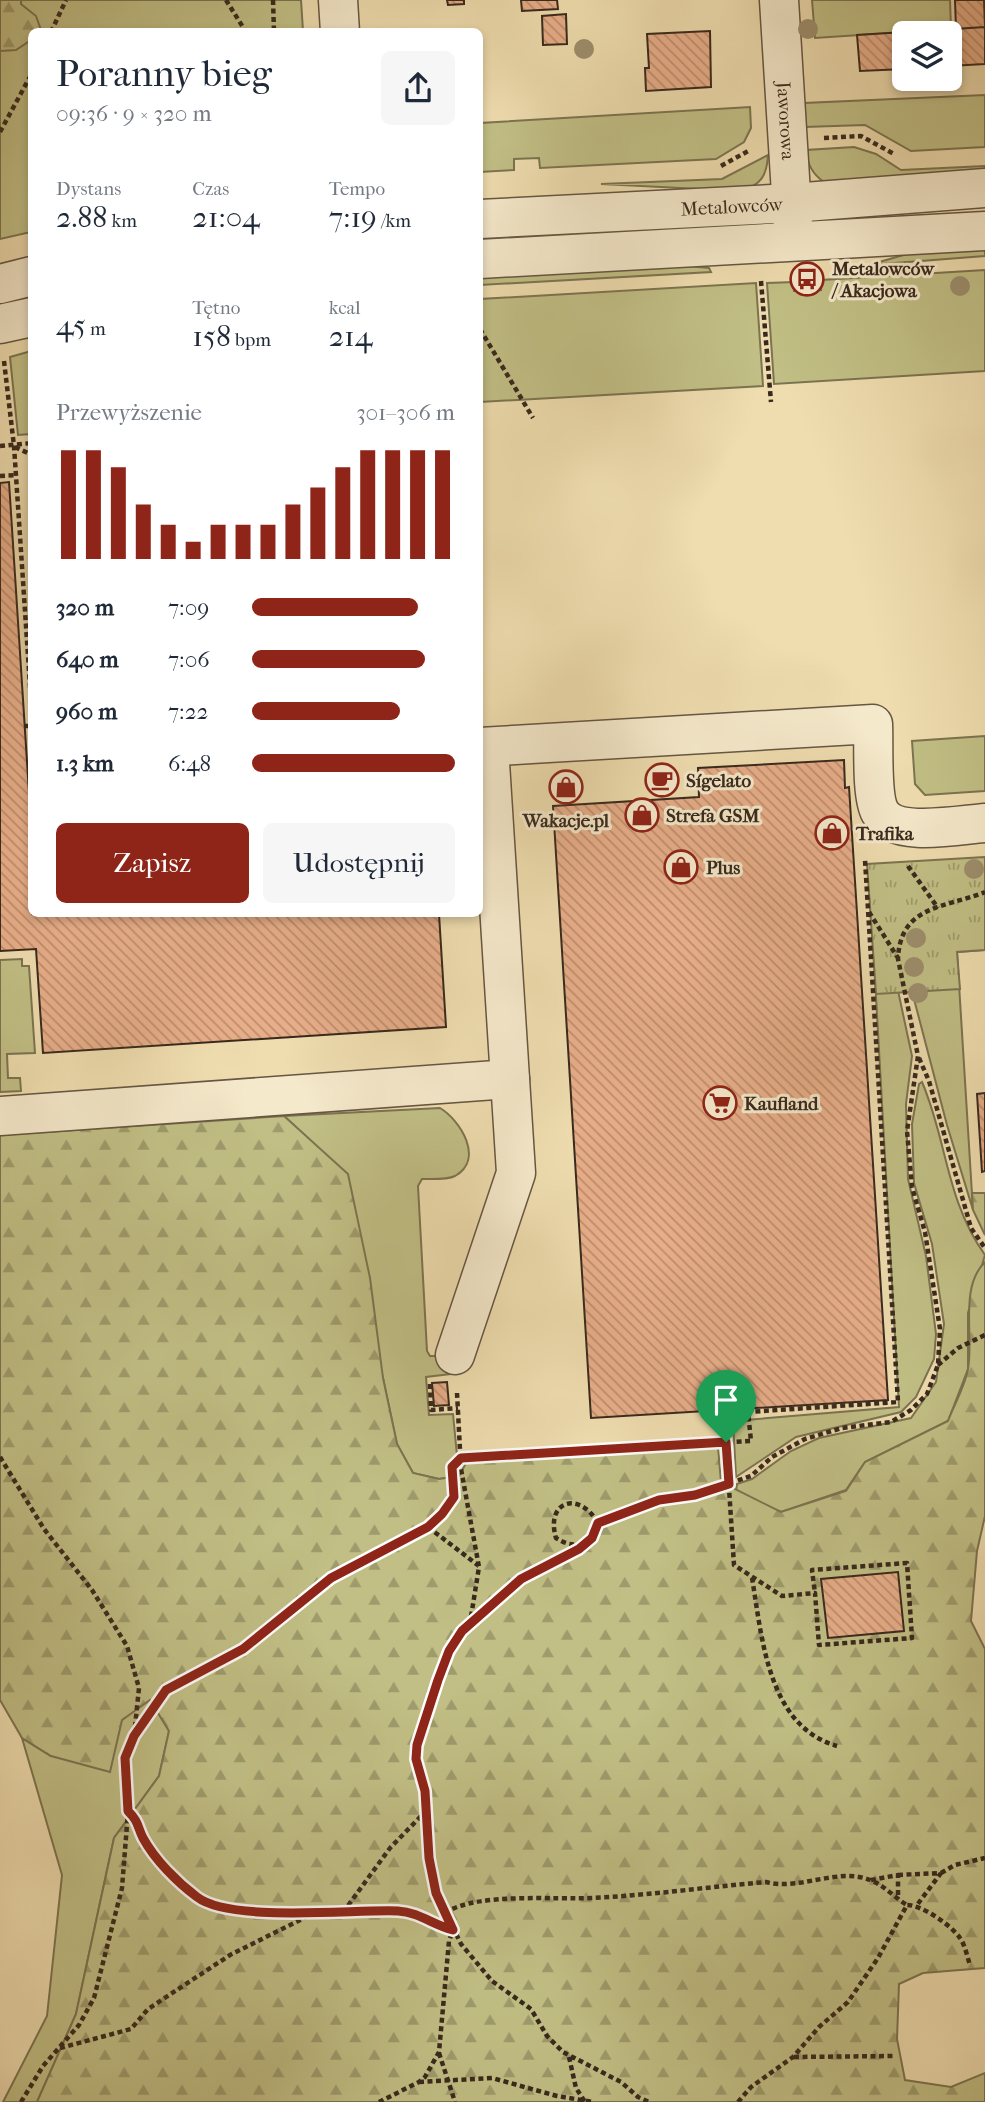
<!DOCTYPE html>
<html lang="pl">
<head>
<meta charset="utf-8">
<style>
  :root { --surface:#fff; --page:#f6f6f7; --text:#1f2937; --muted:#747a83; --accent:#8f2418 }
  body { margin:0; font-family:"IM FELL French Canon",serif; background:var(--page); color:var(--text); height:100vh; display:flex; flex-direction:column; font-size:26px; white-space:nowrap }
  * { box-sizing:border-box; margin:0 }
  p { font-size:23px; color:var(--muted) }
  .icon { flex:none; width:38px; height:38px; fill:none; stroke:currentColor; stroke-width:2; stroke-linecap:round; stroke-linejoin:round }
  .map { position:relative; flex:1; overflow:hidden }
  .sheet { position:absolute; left:28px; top:28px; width:455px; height:889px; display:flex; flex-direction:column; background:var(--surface); border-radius:10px; box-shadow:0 4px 10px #0003 }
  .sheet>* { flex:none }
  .tools { position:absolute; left:892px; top:21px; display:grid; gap:14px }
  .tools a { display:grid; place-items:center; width:70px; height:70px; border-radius:10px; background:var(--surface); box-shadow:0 4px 10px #0003; font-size:35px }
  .pin { position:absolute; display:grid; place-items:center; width:60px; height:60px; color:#fff; margin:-72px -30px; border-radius:50% 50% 50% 0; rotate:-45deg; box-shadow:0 0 7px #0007 }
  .pin .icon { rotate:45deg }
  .round { display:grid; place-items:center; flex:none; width:74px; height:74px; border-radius:10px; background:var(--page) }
  .head { display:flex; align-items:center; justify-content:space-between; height:119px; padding:0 28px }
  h1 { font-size:38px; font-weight:600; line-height:52px }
  .stats { display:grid; grid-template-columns:repeat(3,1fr); gap:10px; height:119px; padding:7px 28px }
  .stats div { display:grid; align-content:center }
  .stats b { font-size:30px; font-weight:600 }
  .stats small { font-size:19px; font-weight:400 }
  .stats p { font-size:19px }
  .chart { height:196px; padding:14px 28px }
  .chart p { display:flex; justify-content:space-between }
  .chart svg { width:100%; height:126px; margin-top:7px; stroke:var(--accent); stroke-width:6 }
  .action { display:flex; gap:14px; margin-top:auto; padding:14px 28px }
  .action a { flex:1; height:80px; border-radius:10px; background:var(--accent); color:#fff; font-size:28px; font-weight:600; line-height:80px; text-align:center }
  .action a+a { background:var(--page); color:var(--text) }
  ul { padding:0 28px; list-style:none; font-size:23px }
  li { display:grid; grid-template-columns:112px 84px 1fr; align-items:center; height:52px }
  li i { height:18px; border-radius:9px; background:var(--accent) }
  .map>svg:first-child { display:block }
  .grass { fill:#c1bf85; stroke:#7c7451; stroke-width:2 }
  .forest { fill:url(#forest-firs); stroke:#7c7451; stroke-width:2 }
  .park { fill:url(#park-tufts); stroke:#7c7451; stroke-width:2 }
  .building { fill:url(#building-back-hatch); stroke:#38291d; stroke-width:2 }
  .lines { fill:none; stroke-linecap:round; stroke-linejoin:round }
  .minor-casing { stroke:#665642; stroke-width:41 }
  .path { stroke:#38291d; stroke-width:4.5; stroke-dasharray:5 3.5; stroke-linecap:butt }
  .minor { stroke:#f5e9cb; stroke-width:38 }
  .tree { fill:#9d8e6d }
  .route-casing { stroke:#fff; stroke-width:14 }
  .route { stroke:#8f2418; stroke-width:9 }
  .labels { text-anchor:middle; stroke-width:6; stroke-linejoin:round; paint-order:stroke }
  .street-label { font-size:19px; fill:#38291d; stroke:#f5e9cb }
  .poi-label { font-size:19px; font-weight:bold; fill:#38291d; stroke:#f5e9cb; text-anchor:start }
</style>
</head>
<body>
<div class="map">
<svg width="985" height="2102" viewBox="0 0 985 2102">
  <defs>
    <pattern id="forest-firs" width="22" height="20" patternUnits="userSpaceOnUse" patternTransform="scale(1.75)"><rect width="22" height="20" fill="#c1bf85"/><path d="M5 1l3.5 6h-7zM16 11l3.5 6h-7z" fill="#9e9b6c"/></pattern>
    <pattern id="park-tufts" width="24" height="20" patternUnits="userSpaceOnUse" patternTransform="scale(1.75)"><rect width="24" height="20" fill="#c1bf85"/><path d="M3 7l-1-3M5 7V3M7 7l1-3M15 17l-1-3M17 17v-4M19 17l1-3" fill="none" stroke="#9e9b6c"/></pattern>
    <pattern id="building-back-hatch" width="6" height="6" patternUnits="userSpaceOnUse" patternTransform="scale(1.75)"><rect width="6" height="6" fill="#e8ae89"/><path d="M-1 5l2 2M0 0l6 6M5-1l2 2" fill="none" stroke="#bd8e6f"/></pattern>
  </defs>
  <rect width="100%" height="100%" fill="#efddaf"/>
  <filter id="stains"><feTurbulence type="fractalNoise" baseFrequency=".00286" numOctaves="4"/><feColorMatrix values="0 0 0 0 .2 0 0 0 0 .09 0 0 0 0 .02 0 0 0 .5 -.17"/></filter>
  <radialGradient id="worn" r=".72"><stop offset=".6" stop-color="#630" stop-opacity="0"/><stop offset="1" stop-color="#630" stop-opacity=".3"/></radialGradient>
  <path class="grass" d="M 0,0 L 301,0 L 303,31 L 32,32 L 31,232 L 0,239 Z
    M 812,0 L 950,0 L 951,29 L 815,38 Z
    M 985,95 L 985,147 L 911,151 L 865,125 L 805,127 L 804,103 Z
    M 750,107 L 751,128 L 744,142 L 716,159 L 540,168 L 539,158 L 514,159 L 514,170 L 480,172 L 480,123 Z
    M 854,147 L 876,154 L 901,170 L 985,166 L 985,176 L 824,182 C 812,174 807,164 806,150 Z
    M 768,155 C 767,175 761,186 740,191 L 601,184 L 722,179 Z
    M 985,242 L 985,256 L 869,265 L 938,245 Z
    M 618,260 L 709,268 L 711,272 L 480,285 L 480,269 Z
    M 985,270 L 985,371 L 774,384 L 767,283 L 794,282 L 794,291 L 821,290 L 821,280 Z
    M 756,283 L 763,386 L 480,402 L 480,299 Z
    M 31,351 L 31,434 L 18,435 L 10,357 Z
    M 985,736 L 985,791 L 925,795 L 915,784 L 912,741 Z
    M 872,925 L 897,986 L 912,1056 L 906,1104 L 908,1179 L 926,1256 L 936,1334 L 934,1359 L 916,1397 L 901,1412 L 796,1437 L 736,1477 L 733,1421 L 899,1407 Z
    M 909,932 L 985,950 L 957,952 L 973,1210 L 947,1125 L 909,980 Z
    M 22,959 L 22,966 L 29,966 L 35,1053 L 7,1054 L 8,1078 L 20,1078 L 21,1091 L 0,1092 L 0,960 Z
    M 922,1082 C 947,1140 946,1201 985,1255 L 968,1313 L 968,1369 L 948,1421 L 865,1462 L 846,1490 L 781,1512 L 736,1492 L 737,1484 L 752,1479 L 791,1451 L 819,1438 L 911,1418 L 936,1382 L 944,1324 L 932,1244 L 914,1183 L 912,1124 L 919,1084 Z
    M 440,1108 C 460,1120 485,1159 455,1176 C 447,1180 431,1179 422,1179 L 418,1186 L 427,1351 L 430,1356 L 449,1356 L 452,1374 L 426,1377 L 429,1415 L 453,1414 L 459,1476 L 439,1479 L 413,1473 L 397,1444 L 383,1378 L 309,1139 L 284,1116 Z
    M 150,1699 L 169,1731 L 159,1776 L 114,1838 L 76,2014 L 37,2102 L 3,2102 L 47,2016 L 62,1875 L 22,1738 L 51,1756 L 122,1720 Z"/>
  <path class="forest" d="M 0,0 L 21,0 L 21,4 L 36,16 L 41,30 L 32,32 L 31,40 L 16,50 L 0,51 Z
    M 284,1116 L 348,1174 L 370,1278 L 383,1378 L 397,1444 L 413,1473 L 439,1479 L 459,1476 L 466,1463 L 718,1447 L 721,1482 L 781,1512 L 846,1491 L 865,1462 L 948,1421 C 954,1405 965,1386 968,1369 C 974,1337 959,1287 985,1262 L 985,1516 L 977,1551 L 971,1621 L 985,1649 L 985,1968 L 923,1973 L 899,1984 L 897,2039 L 905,2080 L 951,2087 L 985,2073 L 985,2102 L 37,2102 L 76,2014 L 114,1838 L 159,1776 L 169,1731 L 150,1700 L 122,1720 L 110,1772 L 51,1756 L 22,1738 L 0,1700 L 0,1135 Z
    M 972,1193 L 985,1193 L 985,1235 L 973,1210 Z"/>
  <path class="park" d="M 985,857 L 985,950 L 957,952 L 960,989 L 876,994 L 867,864 Z"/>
  <path class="building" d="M 447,0 L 464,0 L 464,4 L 448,5 Z
    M 521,0 L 557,0 L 558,9 L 522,11 Z
    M 955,0 L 984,0 L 985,27 L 956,29 Z
    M 566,14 L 567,44 L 543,45 L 542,16 Z
    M 985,27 L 985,64 L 950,66 L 950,33 L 905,33 L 905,69 L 860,71 L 857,35 Z
    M 710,31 L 711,87 L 646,91 L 645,68 L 649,68 L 647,34 Z
    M 9,482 L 32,839 L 32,914 L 439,914 L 446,1027 L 43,1053 L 36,949 L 0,951 L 0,483 Z
    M 844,760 L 845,788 L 849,787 L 888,1400 L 591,1418 L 553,806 L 699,797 L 698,768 Z
    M 985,1093 L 985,1171 L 982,1172 L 977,1094 Z
    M 447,1382 L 449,1405 L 434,1406 L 432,1383 Z
    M 898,1572 L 904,1631 L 828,1638 L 821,1579 Z"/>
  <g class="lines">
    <defs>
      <g id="minor">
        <path d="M 338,0 L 340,32"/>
        <path id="s1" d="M 779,0 L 793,226"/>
        <path id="s2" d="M 480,219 L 792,203 L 985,188"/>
        <path d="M 480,259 L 985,231"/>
        <path d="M 0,284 L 32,276"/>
        <path d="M 0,324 L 32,317"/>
        <path d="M 480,747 L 873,724 C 874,745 871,796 880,812 C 895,838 958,825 985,823"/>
        <path d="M 0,1116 L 510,1079 L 489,747"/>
        <path d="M 455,1355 L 516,1173 L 510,1079"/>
      </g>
    </defs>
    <use href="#minor" class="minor-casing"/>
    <path class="path" d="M 226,0 L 246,32
      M 273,0 L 274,32
      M 51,32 L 66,0
      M 0,132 L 32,73
      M 824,138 L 861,136 L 894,154
      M 721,166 L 750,150
      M 761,281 L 771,402
      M 480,329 L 533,418
      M 4,361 L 14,446 L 32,716
      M 0,446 L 32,443
      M 15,447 L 32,455
      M 0,476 L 16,475
      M 24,726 L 32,726
      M 27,766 L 32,766
      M 29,802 L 32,802
      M 908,866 L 938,908
      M 869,912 L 898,958
      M 919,1058 L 929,1081 L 971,1228 L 985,1248
      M 938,1365 L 958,1348 L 985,1335
      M 430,1384 L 431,1410 L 458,1408
      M 457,1393 L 461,1469 L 479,1567 L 470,1623
      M 726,1442 L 734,1565 L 782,1596 L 815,1593 L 819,1645 L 912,1638 L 907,1563 L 812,1570 L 815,1593
      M 0,1457 L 44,1529 L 92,1590 L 127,1646 L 139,1688 L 134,1736
      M 598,1523 C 579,1490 545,1501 556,1538 C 571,1547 578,1546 592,1538 L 598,1523 L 659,1500 L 695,1495 L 751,1476 L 772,1457 L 805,1439 L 842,1428 L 891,1422 L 911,1410 L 927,1394 L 938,1365 L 940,1329 L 925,1232 L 912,1187 L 907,1131 L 918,1056 L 898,959 C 900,905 945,908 985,892
      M 428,1527 L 479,1566
      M 582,1546 L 521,1579 L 456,1638 L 438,1680 L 417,1745 L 417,1770 L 425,1791 L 429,1858 L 436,1893 L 461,1944 L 492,1981 L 531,2009 L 547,2036 L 563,2052 L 621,2082 L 638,2097 L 649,2102
      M 752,1578 C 762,1636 767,1726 837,1746
      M 941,1873 L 955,1865 L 985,1858
      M 898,1875 L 941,1873 L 917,1905
      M 871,1880 L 898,1875 L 898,1899
      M 445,1913 C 476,1892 555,1900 593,1898 C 651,1895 708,1887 766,1882 C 799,1891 838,1867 870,1880 C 884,1885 895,1898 907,1905
      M 336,1914 C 307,1915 220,1913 198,1898 C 186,1889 172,1876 162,1864 C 147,1846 142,1826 128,1811 L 125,1758 L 134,1736 L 166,1690 L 243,1649 L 331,1578 L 428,1527 L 442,1514 L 454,1497 L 452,1467 L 462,1458 L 751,1441 L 748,1412 L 898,1402 L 865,860
      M 60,2048 L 131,2029 L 148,2009 L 230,1955 L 310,1915
      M 439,2053 L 455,2102
      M 569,2057 L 576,2088 L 585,2102
      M 794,2057 L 893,2056
      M 419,2082 L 492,2078 L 557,2096 L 593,2102
      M 21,2102 L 43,2066 L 79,2025 L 94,1998 L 122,1888 L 128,1812
      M 379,2102 L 419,2082 L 425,2077 L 439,2052 L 449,1941 L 453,1930 L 423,1916 L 400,1911 L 336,1914 L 347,1907 L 390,1848 L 425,1812
      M 738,2102 L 751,2087 L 793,2057 L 819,2027 L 848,2002 L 878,1958 L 907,1905 C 922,1905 951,1925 960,1938 C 965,1945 967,1956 970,1965"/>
    <use href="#minor" class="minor"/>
  </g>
  <g class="tree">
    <circle cx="808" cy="29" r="10"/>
    <circle cx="584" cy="49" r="10"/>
    <circle cx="960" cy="286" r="10"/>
    <circle cx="974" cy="869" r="10"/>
    <circle cx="916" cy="938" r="10"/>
    <circle cx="914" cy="967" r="10"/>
    <circle cx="918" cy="993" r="10"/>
  </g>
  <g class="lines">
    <defs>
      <path id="route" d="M 726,1442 L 729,1484 L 695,1495 L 659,1500 L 598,1523 L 592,1538 L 579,1549 L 521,1579 L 462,1631 L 449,1651 L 438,1680 L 417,1745 L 416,1759 L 425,1791 L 429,1858 L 436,1893 L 453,1930 C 433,1925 419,1912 398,1911 C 354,1909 231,1923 197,1897 C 177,1882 155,1860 143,1838 C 137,1826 139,1822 128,1811 L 125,1758 L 134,1736 L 166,1690 L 243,1649 L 331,1578 L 428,1527 L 442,1514 L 454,1497 L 452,1467 L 461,1458 Z"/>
    </defs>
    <use href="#route" class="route-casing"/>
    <use href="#route" class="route"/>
  </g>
  <defs>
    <symbol id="bus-ring" viewBox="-11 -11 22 22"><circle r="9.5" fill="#f5e9cb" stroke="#8f2418" stroke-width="1.5"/><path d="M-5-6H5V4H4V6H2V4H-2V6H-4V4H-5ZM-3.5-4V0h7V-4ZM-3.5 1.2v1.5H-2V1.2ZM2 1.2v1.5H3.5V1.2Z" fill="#8f2418"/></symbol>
    <symbol id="cafe-ring" viewBox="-11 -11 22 22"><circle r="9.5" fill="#f5e9cb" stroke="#8f2418" stroke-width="1.5"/><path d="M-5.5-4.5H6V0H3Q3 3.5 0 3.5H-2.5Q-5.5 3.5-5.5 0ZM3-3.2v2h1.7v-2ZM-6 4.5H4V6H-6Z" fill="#8f2418"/></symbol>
    <symbol id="shop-ring" viewBox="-11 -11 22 22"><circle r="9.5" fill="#f5e9cb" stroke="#8f2418" stroke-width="1.5"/><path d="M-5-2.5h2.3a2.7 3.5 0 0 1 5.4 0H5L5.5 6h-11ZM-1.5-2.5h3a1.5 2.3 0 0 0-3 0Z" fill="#8f2418"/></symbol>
    <symbol id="supermarket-ring" viewBox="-11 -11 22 22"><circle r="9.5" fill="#f5e9cb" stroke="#8f2418" stroke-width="1.5"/><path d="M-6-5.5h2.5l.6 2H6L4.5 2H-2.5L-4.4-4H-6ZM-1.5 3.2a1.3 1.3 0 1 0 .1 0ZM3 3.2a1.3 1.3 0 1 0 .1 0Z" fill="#8f2418"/></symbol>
  </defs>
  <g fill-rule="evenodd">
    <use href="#bus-ring" x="788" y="260" width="38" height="38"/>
    <use href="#cafe-ring" x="643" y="761" width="38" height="38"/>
    <use href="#shop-ring" x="547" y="768" width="38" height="38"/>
    <use href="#shop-ring" x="623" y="796" width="38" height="38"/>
    <use href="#shop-ring" x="813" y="814" width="38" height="38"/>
    <use href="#shop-ring" x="662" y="848" width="38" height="38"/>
    <use href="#supermarket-ring" x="701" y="1084" width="38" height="38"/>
  </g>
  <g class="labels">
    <g class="street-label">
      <text dy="7" stroke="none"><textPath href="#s1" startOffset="121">Jaworowa</textPath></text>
      <text dy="7" stroke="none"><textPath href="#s2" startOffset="252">Metalowców</textPath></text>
    </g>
    <g class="poi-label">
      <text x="832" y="275">Metalowców<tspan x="832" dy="22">/ Akacjowa</tspan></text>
      <text x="686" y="787">Sígelato</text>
      <text x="666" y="822">Strefa GSM</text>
      <text x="566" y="827" text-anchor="middle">Wakacje.pl</text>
      <text x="856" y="840">Trafika</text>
      <text x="706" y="874">Plus</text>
      <text x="744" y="1110">Kaufland</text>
    </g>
  </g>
  <rect width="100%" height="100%" filter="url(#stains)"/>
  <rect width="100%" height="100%" fill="url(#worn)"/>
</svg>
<div class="tools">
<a><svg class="icon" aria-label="layers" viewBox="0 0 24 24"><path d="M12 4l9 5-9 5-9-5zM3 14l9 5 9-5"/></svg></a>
</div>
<div class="pin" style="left:726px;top:1442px;background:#1e9e55"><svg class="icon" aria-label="arrive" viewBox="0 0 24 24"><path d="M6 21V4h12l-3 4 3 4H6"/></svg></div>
<section class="sheet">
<div class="head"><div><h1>Poranny bieg</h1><p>09:36 · 9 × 320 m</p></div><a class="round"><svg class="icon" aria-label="share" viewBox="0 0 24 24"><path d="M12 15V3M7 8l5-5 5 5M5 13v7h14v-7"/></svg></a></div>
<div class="stats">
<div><p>Dystans</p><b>2.88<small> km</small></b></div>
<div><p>Czas</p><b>21:04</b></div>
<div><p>Tempo</p><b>7:19<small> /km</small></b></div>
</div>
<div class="stats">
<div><b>45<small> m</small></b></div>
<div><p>Tętno</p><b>158<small> bpm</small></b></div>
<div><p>kcal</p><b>214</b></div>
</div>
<div class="chart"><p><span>Przewyższenie</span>301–306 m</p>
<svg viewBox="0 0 160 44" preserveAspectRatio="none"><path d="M5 44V6M15 44V6M25 44V12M35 44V25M45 44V32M55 44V38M65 44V32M75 44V32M85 44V32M95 44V25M105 44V19M115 44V12M125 44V6M135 44V6M145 44V6M155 44V6"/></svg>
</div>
<ul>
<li><b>320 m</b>7:09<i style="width:82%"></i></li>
<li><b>640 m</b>7:06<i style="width:85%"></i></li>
<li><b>960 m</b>7:22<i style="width:73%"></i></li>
<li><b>1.3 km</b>6:48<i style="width:100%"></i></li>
</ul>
<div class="action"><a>Zapisz</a><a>Udostępnij</a></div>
</section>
</div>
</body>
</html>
